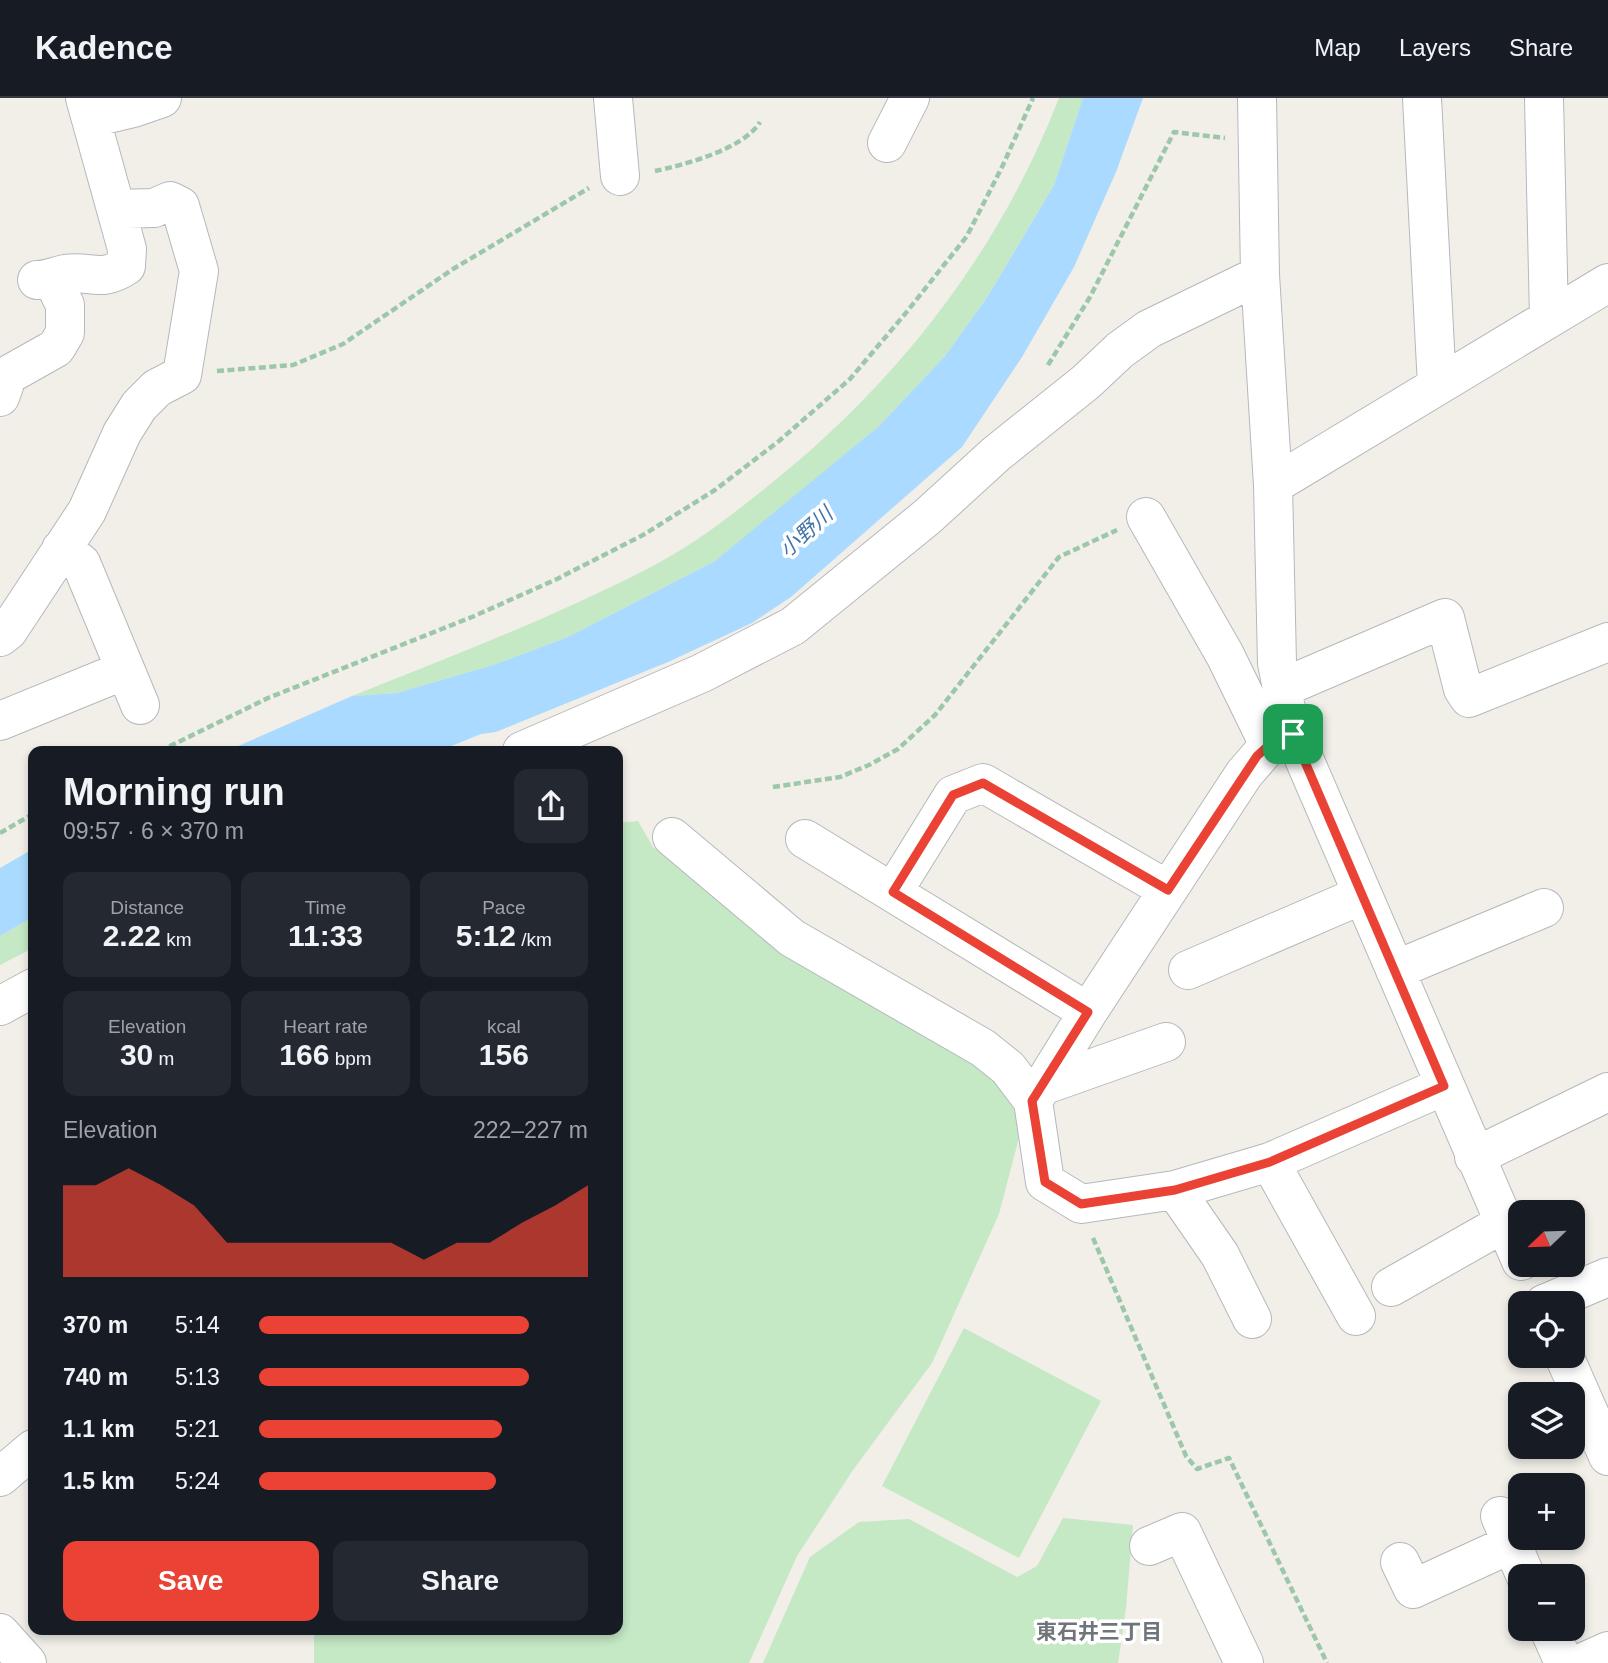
<!DOCTYPE html>
<html lang="en">
<head>
<meta charset="utf-8">
<style>
  :root { --surface:#171b24; --page:#242831; --text:#f1f3f6; --muted:#9ea1a6; --line:#363941; --accent:#ea4335 }
  body { margin:0; font-family:Arial,"Noto Sans JP",sans-serif; background:var(--page); color:var(--text); height:100vh; display:flex; flex-direction:column; font-size:26px; white-space:nowrap }
  * { box-sizing:border-box; margin:0 }
  p { font-size:23px; color:var(--muted) }
  .icon { flex:none; width:38px; height:38px; fill:none; stroke:currentColor; stroke-width:2; stroke-linecap:round; stroke-linejoin:round }
  .map { position:relative; flex:1; overflow:hidden }
  .sheet { position:absolute; left:28px; top:648px; width:595px; height:889px; display:flex; flex-direction:column; background:var(--surface); border-radius:14px; box-shadow:0 4px 10px #0003 }
  .sheet>* { flex:none }
  .needle { width:46px; rotate:247deg }
  .controls { position:absolute; left:1508px; top:1102px; display:grid; gap:14px }
  .controls a { display:grid; place-items:center; width:77px; height:77px; border-radius:14px; background:var(--surface); box-shadow:0 4px 10px #0003; font-size:35px }
  .pin { position:absolute; display:grid; place-items:center; width:60px; height:60px; color:#fff; margin:-30px; border-radius:14px; box-shadow:0 4px 10px #0006 }
  .round { display:grid; place-items:center; flex:none; width:74px; height:74px; border-radius:14px; background:var(--page) }
  .head { display:flex; align-items:center; justify-content:space-between; height:119px; padding:0 35px }
  h1 { font-size:38px; font-weight:600; line-height:52px }
  .stats { display:grid; grid-template-columns:repeat(3,1fr); gap:10px; height:119px; padding:7px 35px }
  .stats div { display:grid; align-content:center; border-radius:14px; background:var(--page); text-align:center }
  .stats b { font-size:30px; font-weight:600 }
  .stats small { font-size:19px; font-weight:400 }
  .stats p { font-size:19px }
  .chart { height:196px; padding:14px 35px }
  .chart p { display:flex; justify-content:space-between }
  .chart svg { width:100%; height:126px; margin-top:7px; fill:var(--accent); opacity:.7 }
  .cta { display:flex; gap:14px; margin-top:auto; padding:14px 35px }
  .cta a { flex:1; height:80px; border-radius:14px; background:var(--accent); color:#fff; font-size:28px; font-weight:600; line-height:80px; text-align:center }
  .cta a+a { background:var(--page); color:var(--text) }
  ul { padding:0 35px; list-style:none; font-size:23px }
  li { display:grid; grid-template-columns:112px 84px 1fr; align-items:center; height:52px }
  li i { height:18px; border-radius:9px; background:var(--accent) }
  header { display:flex; align-items:center; gap:42px; box-sizing:border-box; height:98px; padding:0 35px; background:var(--surface); border-bottom:2px solid var(--line) }
  header strong { font-size:33px }
  nav { display:flex; gap:38px; margin-inline-start:auto; font-size:24px }
  .map>svg:first-child { display:block }
  .green { fill:#c5e8c5 }
  .water { fill:#aadaff }
  .lines { fill:none; stroke-linecap:round; stroke-linejoin:round }
  .minor-casing { stroke:#b5b8bc; stroke-width:40 }
  .path { stroke:#9cc7a9; stroke-width:4.5; stroke-dasharray:7 3.5; stroke-linecap:butt }
  .minor { stroke:#fff; stroke-width:38 }
  .route-casing { stroke:#fff; stroke-width:14 }
  .route { stroke:#ea4335; stroke-width:9 }
  .labels { text-anchor:middle; stroke-width:7; stroke-linejoin:round; paint-order:stroke }
  .water-label { font-size:21px; font-style:italic; fill:#4174aa; stroke:#fff }
  .neighbourhood-label { font-size:21px; font-weight:bold; fill:#70757a; stroke:#fff }
</style>
</head>
<body>
<header>
<strong>Kadence</strong>
<nav><a>Map</a><a>Layers</a><a>Share</a></nav>
</header>
<div class="map">
<svg width="1608" height="1565" viewBox="0 0 1608 1565">
  <rect width="100%" height="100%" fill="#f1efe8"/>
  <path class="green" d="M 1059,0 L 1083,0 L 1054,87 L 988,198 L 945,258 L 878,329 L 789,404 L 715,463 L 568,539 L 493,567 L 397,595 L 352,598 C 452,558 554,519 649,470 C 690,449 727,421 763,392 C 894,289 998,157 1059,0 Z
    M 638,723 L 653,749 L 746,826 L 1004,983 L 1021,1032 L 999,1116 L 932,1265 L 853,1372 L 797,1458 L 749,1565 L 314,1565 L 314,1531 L 618,1531 L 618,725 Z
    M 33,819 L 33,850 L 0,867 L 0,838 Z
    M 964,1230 L 1101,1303 L 1019,1460 L 882,1388 Z
    M 1063,1420 L 1133,1427 L 1126,1510 L 1118,1565 L 763,1565 L 810,1459 L 859,1424 L 909,1421 L 1017,1479 L 1037,1468 Z"/>
  <path class="water" d="M 1083,0 L 1143,0 L 1116,74 L 1074,169 L 1022,259 L 962,349 L 791,499 L 752,525 L 668,564 L 496,634 L 481,636 L 439,653 L 227,653 L 352,598 L 397,595 L 493,567 L 568,539 L 715,463 L 878,329 L 945,258 L 988,198 L 1054,87 Z
    M 33,751 L 33,819 L 0,838 L 0,770 Z"/>
  <g class="lines">
    <defs>
      <path id="minor" d="M 613,0 L 620,78
        M 1257,0 L 1260,177 L 1273,387 L 1277,565 L 1289,626 L 1521,1163
        M 1422,0 L 1437,288
        M 1544,0 L 1549,220
        M 91,20 L 133,10 L 162,0
        M 887,45 L 910,0
        M 37,182 C 48,182 55,178 65,176 C 90,172 101,185 126,168 L 127,151 L 85,0
        M 0,299 L 8,277 L 56,250 L 65,235 L 65,207 L 53,182
        M 1273,387 L 1608,185
        M 1146,419 L 1225,557 L 1269,647
        M 61,451 L 81,465 L 140,607
        M 0,539 L 8,533 L 87,413 L 122,335 L 139,308 L 157,290 L 182,277 L 199,173 L 180,108 L 170,103 L 154,110 L 117,111
        M 1282,590 L 1445,520 L 1463,591 L 1469,600 L 1608,544
        M 0,623 L 125,572
        M 1293,637 L 1269,647 L 1244,676 L 1088,914 L 1033,1003 L 1045,1084 L 1081,1106 L 1175,1092 L 1270,1064 L 1444,988
        M 522,653 L 702,575 L 793,528 L 927,419 L 996,356 L 1086,284 L 1120,252 L 1149,231 L 1260,177
        M 672,739 L 792,840 L 983,950 L 1008,970 L 1033,1003
        M 805,741 L 1088,914
        M 893,794 L 953,697 L 983,685 L 1168,792
        M 1188,872 L 1362,797
        M 1395,872 L 1544,810
        M 0,908 L 33,890
        M 1042,988 L 1166,944
        M 1474,1059 L 1608,994
        M 1270,1064 L 1356,1218
        M 1175,1092 L 1220,1157 L 1252,1221
        M 1391,1189 L 1504,1125
        M 1544,1206 L 1608,1179
        M 1564,1258 L 1608,1358
        M 0,1379 L 33,1351
        M 1500,1418 L 1526,1479
        M 1149,1448 L 1182,1434 L 1244,1565
        M 1400,1464 L 1413,1491 L 1511,1446
        M 1549,1531 L 1564,1565
        M 0,1535 L 27,1565
        M 1581,1565 L 1608,1553"/>
    </defs>
    <use href="#minor" class="minor-casing"/>
    <path class="path" d="M 655,73 C 684,67 744,51 760,24
      M 1048,267 L 1090,199 L 1174,34 L 1225,40
      M 217,273 L 293,267 L 343,246 L 453,171 L 589,90
      M 160,653 L 268,600 L 472,519 L 557,481 L 643,437 L 715,392 L 779,343 L 850,281 L 905,216 L 967,138 L 1003,67 L 1033,0
      M 773,689 L 840,679 L 869,667 L 898,651 L 935,617 L 1059,459 L 1117,432
      M 0,735 L 33,716
      M 1093,1140 L 1186,1358 L 1197,1371 L 1229,1360 L 1327,1565"/>
    <use href="#minor" class="minor"/>
  </g>
  <g class="lines">
    <defs>
      <path id="route" d="M 1293,636 L 1444,988 L 1270,1064 L 1175,1092 L 1081,1106 L 1045,1084 L 1032,1003 L 1088,914 L 893,794 L 953,697 L 983,685 L 1168,792 L 1257,658 L 1269,647 Z"/>
    </defs>
    <use href="#route" class="route-casing"/>
    <use href="#route" class="route"/>
  </g>
  <g class="labels">
    <g class="water-label">
      <text transform="translate(806 434) rotate(-42)" y="7">小野川</text>
    </g>
    <g class="neighbourhood-label">
      <text x="1099" y="1541">東石井三丁目</text>
    </g>
  </g>
</svg>
<div class="controls">
<a><svg class="needle" viewBox="-14 -14 28 28"><path d="M0-13l5 13h-10z" fill="#e53935"/><path d="M0 13l5-13h-10z" fill="#9ea1a6"/></svg></a>
<a><svg class="icon" aria-label="locate" viewBox="0 0 24 24"><circle cx="12" cy="12" r="6"/><path d="M12 2v4M12 18v4M2 12h4M18 12h4"/></svg></a>
<a><svg class="icon" aria-label="layers" viewBox="0 0 24 24"><path d="M12 4l9 5-9 5-9-5zM3 14l9 5 9-5"/></svg></a>
<a>+</a>
<a>−</a>
</div>
<div class="pin" style="left:1293px;top:636px;background:#1e9e55"><svg class="icon" aria-label="arrive" viewBox="0 0 24 24"><path d="M6 21V4h12l-3 4 3 4H6"/></svg></div>
<section class="sheet">
<div class="head"><div><h1>Morning run</h1><p>09:57 · 6 × 370 m</p></div><a class="round"><svg class="icon" aria-label="share" viewBox="0 0 24 24"><path d="M12 15V3M7 8l5-5 5 5M5 13v7h14v-7"/></svg></a></div>
<div class="stats">
<div><p>Distance</p><b>2.22<small> km</small></b></div>
<div><p>Time</p><b>11:33</b></div>
<div><p>Pace</p><b>5:12<small> /km</small></b></div>
</div>
<div class="stats">
<div><p>Elevation</p><b>30<small> m</small></b></div>
<div><p>Heart rate</p><b>166<small> bpm</small></b></div>
<div><p>kcal</p><b>156</b></div>
</div>
<div class="chart"><p><span>Elevation</span>222–227 m</p>
<svg viewBox="0 0 160 44" preserveAspectRatio="none"><path d="M0 44V12L10 12L20 6L30 12L40 19L50 32L60 32L70 32L80 32L90 32L100 32L110 38L120 32L130 32L140 25L150 19L160 12V44z"/></svg>
</div>
<ul>
<li><b>370 m</b>5:14<i style="width:82%"></i></li>
<li><b>740 m</b>5:13<i style="width:82%"></i></li>
<li><b>1.1 km</b>5:21<i style="width:74%"></i></li>
<li><b>1.5 km</b>5:24<i style="width:72%"></i></li>
</ul>
<div class="cta"><a>Save</a><a>Share</a></div>
</section>
</div>
</body>
</html>
